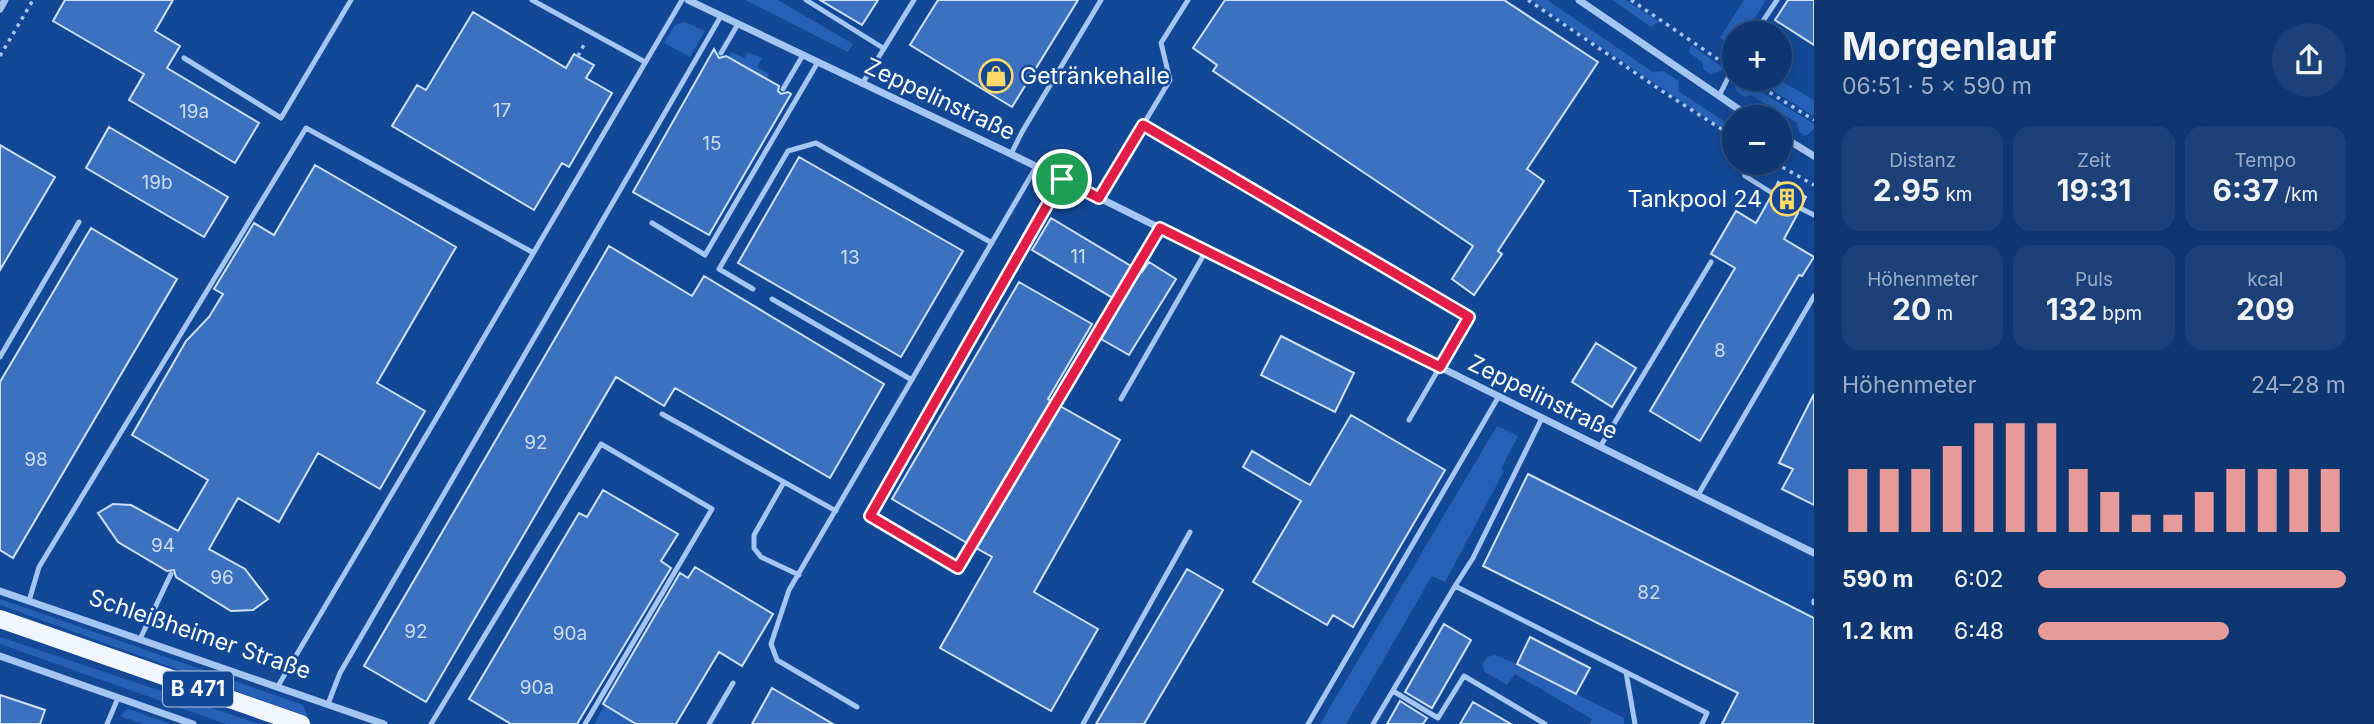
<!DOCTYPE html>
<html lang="de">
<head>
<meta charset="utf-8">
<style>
  :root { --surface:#0e3671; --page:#1c4179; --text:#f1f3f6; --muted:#9babc3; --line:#2e5084; --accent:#e69b98 }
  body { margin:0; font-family:Inter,sans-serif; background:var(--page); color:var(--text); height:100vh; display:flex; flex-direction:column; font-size:26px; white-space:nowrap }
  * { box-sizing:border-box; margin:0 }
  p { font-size:23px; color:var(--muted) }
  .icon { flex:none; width:38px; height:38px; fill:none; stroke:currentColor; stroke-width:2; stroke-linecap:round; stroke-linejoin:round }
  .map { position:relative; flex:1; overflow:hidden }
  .drawer { display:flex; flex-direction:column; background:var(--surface); width:560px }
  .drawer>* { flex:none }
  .fabs { position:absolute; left:1722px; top:21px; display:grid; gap:14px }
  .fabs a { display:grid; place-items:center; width:70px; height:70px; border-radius:50%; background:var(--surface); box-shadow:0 4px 18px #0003,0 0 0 2px var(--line); font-size:35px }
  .pin { position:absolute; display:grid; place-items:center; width:60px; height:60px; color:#fff; margin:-30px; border:4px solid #fff; border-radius:50%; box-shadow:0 2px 7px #0007 }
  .round { display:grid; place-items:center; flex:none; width:74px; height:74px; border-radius:37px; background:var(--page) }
  .overview { display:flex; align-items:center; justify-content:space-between; height:119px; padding:0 28px }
  h1 { font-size:38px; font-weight:700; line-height:52px }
  .metrics { display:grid; grid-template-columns:repeat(3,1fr); gap:10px; height:119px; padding:7px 28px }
  .metrics div { display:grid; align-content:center; border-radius:18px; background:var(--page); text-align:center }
  .metrics b { font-size:30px; font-weight:700 }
  .metrics small { font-size:19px; font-weight:400 }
  .metrics p { font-size:19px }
  .chart { height:196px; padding:14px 28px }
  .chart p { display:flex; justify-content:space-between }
  .chart svg { width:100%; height:126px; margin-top:7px; stroke:var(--accent); stroke-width:6 }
  ul { padding:0 28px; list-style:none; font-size:23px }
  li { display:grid; grid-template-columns:112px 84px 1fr; align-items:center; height:52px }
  li i { height:18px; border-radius:9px; background:var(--accent) }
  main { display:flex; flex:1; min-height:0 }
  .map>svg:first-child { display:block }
  .green { fill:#2661b6 }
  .building { fill:#3c71bf; stroke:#cde1fd; stroke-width:2 }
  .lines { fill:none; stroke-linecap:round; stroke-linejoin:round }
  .path { stroke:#a5c5f3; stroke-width:3.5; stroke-dasharray:3.5 5; stroke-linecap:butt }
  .lane { stroke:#a5c5f3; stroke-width:5 }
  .street { stroke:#a5c5f3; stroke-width:7 }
  .primary { stroke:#f1f6ff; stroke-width:18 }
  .route-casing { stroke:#fff; stroke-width:14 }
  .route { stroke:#e11d48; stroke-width:9 }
  .labels { text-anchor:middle; stroke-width:5; stroke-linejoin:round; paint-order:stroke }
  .number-label { font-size:19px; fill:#cedcef }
  .shield { fill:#134897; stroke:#b8c8e0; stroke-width:2 }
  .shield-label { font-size:21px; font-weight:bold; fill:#fff }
  .poi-label { font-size:23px; fill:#fff; stroke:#134897; text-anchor:start }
  .street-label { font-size:23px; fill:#fff; stroke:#134897 }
</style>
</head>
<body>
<main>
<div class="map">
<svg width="1814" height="724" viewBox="0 0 1814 724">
  <rect width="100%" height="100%" fill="#134897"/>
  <path class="green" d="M 745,0 L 778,0 L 853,44 L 848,52 Z
    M 1531,0 L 1547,0 L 1653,72 L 1663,71 L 1679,81 L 1678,91 L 1733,127 L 1733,136 Z
    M 1612,0 L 1626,0 L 1659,22 L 1651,27 Z
    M 1744,0 L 1766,0 L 1746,33 L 1734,33 L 1734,47 L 1720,38 Z
    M 685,22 L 705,31 L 690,57 L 664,43 L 675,25 Z
    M 1691,45 L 1725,69 L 1711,75 L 1703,69 L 1703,63 L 1689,52 Z
    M 732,52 L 744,58 L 748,52 L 762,58 L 757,67 L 769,74 L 766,79 L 728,57 Z
    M 1740,79 L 1814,124 L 1814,129 L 1806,136 L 1799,132 L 1797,123 L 1751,95 L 1744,97 L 1736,91 L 1735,84 Z
    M 1754,79 L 1778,79 L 1814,100 L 1814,116 Z
    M 1497,426 L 1518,436 L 1501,469 L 1504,471 L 1445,582 L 1432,576 L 1346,724 L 1320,724 Z
    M 0,599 L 303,705 L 308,717 L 0,605 Z
    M 0,637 L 259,724 L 226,724 L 0,644 Z
    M 1495,655 L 1517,664 L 1624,718 L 1624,724 L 1589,724 L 1592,719 L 1515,674 L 1507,685 L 1485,672 L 1482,664 L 1487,657 Z
    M 609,698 L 613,710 L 636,724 L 594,724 Z
    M 128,709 L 171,724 L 143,724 L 120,716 Z"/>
  <path class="building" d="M 65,0 L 173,0 L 155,31 L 180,46 L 167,68 L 259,123 L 235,163 L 129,100 L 144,74 L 53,21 Z
    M 820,0 L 878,0 L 862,25 Z
    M 938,0 L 1078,0 L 1012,107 L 910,45 Z
    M 1225,0 L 1504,0 L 1598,62 L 1527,169 L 1544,181 L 1498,251 L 1502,254 L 1474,295 L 1452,279 L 1473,246 L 1213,71 L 1217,65 L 1193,48 Z
    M 1788,0 L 1814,0 L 1814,45 L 1775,20 Z
    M 473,12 L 566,68 L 574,54 L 594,65 L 586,78 L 612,93 L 569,167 L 562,163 L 534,210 L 392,126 L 417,85 L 426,90 Z
    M 714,49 L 719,58 L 726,56 L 779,86 L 778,91 L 781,94 L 788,92 L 791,94 L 709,235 L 633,192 Z
    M 109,127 L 228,197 L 204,237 L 86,168 Z
    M 0,145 L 55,177 L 0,270 Z
    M 799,157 L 963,251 L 901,357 L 738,263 Z
    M 315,165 L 456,247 L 377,383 L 425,411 L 380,489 L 318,453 L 279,522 L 238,498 L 209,549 L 245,569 L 268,599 L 253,610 L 231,611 L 176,577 L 174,570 L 167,571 L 118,542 L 98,513 L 113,504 L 131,505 L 178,531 L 208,480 L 132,435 L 186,341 L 209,317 L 223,294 L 214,289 L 254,223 L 274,235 Z
    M 1778,182 L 1806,197 L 1803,203 L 1796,205 L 1795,209 L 1798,213 L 1784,239 L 1814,257 L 1802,276 L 1799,275 L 1700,441 L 1650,411 L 1735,268 L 1711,254 L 1736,211 L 1756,223 L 1770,198 L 1777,195 L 1775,189 Z
    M 1051,218 L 1131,266 L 1113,298 L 1032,250 Z
    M 91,228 L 177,279 L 13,558 L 0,550 L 0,382 Z
    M 609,246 L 692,296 L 704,276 L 884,384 L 830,478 L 675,388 L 664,406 L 616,377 L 426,702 L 364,666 Z
    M 1149,262 L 1176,279 L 1129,355 L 1101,339 L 1140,271 L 1142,272 Z
    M 1019,282 L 1092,324 L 1048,399 L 1051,401 L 967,543 L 892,499 Z
    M 1281,336 L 1354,373 L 1335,412 L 1261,375 Z
    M 1596,343 L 1636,368 L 1612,407 L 1572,382 Z
    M 1814,394 L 1814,505 L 1782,489 L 1793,469 L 1779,463 Z
    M 1060,406 L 1120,440 L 1034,592 L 1098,629 L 1051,711 L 940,648 L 992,557 L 976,548 Z
    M 1351,415 L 1445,470 L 1353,627 L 1333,615 L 1327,625 L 1253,582 L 1301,501 L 1243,467 L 1252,451 L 1310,485 Z
    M 1528,474 L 1814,618 L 1814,724 L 1722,724 L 1738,693 L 1483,566 Z
    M 603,490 L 678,534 L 661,561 L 671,568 L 577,724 L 511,724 L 469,699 L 579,513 L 587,517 Z
    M 695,567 L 773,614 L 742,666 L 719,652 L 676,724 L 636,724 L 603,704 L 680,573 L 688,578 Z
    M 1187,569 L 1223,590 L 1144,724 L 1096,724 Z
    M 1444,624 L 1471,640 L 1432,708 L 1405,692 Z
    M 1530,637 L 1590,668 L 1576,694 L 1517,664 Z
    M 772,688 L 833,724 L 752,724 Z
    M 0,695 L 45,710 L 40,724 L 0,724 Z
    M 1400,701 L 1427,718 L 1423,724 L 1387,724 Z
    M 1473,702 L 1511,724 L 1460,724 Z"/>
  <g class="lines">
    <path class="path" d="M 1528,0 L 1662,91 L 1734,137
      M 1631,0 L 1722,62
      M 0,56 L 33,0
      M 578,56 L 585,43
      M 1748,79 L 1814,120
      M 1775,163 L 1814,185"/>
    <path class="lane" d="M 532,0 L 645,62
      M 806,0 L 883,48
      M 1188,0 L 1161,43 L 1170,80 L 1143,125 L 1469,317 L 1409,420
      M 1755,33 L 1777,0
      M 721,53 L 738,24
      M 184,58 L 281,118 L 351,0
      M 862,84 L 914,0
      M 783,89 L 803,55
      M 1719,96 L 1734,66
      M 1011,154 L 1022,132 L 1101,0
      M 1743,163 L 1745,176 L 1772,193
      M 1062,179 L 870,516 L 958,568 L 1160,228
      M 1099,198 L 1143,125
      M 1800,208 L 1814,215
      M 652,223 L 705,255 L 818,62
      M 753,289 L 719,269 L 788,151 L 816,143 L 992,243
      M 772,299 L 912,380
      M 0,357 L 79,222
      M 1121,399 L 1206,251
      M 662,414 L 836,511
      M 1600,447 L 1711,262
      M 784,482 L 754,535 L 754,548 L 761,557 L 799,575
      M 1698,495 L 1814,296
      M 1455,586 L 1473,558 L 1542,418
      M 29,601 L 39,567 L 306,128 L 532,252
      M 1814,601 L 1814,603
      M 140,639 L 171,574
      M 1626,672 L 1635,724
      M 278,686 C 414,458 547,229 682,0
      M 1393,691 L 1438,718 L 1464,676 L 1545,724
      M 328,704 L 340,673 L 721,16
      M 857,707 L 777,660 L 771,644 L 789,590 L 1036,167
      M 107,724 L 118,698
      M 431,724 L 601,444 L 712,509 L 585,724
      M 709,724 L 733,683
      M 1083,724 L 1190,532
      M 1308,724 L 1499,396
      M 1373,724 L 1455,586 L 1707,713 L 1702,724"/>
    <path class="street" d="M 688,0 L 1011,154 L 1814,553
      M 1579,0 L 1750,117
      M 0,9 L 5,0
      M 1780,135 L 1814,156
      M 0,591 L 384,724
      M 0,656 L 193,724"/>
    <path class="primary" d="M 0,619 L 301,724"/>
  </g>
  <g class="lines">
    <defs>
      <path id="route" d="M 1143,125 L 1469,317 L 1440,367 L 1160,228 L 958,568 L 870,516 L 1062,179 L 1099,198 Z"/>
    </defs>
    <use href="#route" class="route-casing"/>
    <use href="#route" class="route"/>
  </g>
  <defs>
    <symbol id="shop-ring" viewBox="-11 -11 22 22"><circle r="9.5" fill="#134897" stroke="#ffd967" stroke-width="1.5"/><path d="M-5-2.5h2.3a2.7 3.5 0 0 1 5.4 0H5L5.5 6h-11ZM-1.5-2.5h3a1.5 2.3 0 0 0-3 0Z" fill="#ffd967"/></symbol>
    <symbol id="building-ring" viewBox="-11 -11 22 22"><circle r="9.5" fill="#134897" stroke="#ffd967" stroke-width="1.5"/><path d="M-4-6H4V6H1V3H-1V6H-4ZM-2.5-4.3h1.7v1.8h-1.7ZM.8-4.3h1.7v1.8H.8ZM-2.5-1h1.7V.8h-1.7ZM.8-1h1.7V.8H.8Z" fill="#ffd967"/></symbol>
  </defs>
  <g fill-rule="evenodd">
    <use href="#shop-ring" x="977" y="57" width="38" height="38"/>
    <use href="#building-ring" x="1768" y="180" width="38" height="38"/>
  </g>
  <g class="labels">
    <g class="number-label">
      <text x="502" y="117">17</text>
      <text x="194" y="118">19a</text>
      <text x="712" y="150">15</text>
      <text x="157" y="189">19b</text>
      <text x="1078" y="263">11</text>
      <text x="850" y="264">13</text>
      <text x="1720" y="357">8</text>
      <text x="536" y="449">92</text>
      <text x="36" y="466">98</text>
      <text x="163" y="552">94</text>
      <text x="222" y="584">96</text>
      <text x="1649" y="599">82</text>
      <text x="416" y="638">92</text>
      <text x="570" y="640">90a</text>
      <text x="537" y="694">90a</text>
    </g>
    <rect class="shield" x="163" y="671.5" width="70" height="35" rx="5"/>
    <g class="shield-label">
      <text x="198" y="696">B 471</text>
    </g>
    <g class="poi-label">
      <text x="1020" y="84">Getränkehalle</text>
      <text x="1762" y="207" text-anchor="end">Tankpool 24</text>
    </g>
    <g class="street-label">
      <text transform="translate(940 99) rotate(25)" y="8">Zeppelinstraße</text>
      <text transform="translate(1543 397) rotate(26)" y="8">Zeppelinstraße</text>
      <text transform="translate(200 634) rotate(19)" y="8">Schleißheimer Straße</text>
    </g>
  </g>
</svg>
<div class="fabs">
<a>+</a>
<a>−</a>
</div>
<div class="pin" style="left:1062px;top:179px;background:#1e9e55"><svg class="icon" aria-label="arrive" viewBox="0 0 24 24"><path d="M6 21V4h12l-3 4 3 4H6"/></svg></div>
</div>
<section class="drawer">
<div class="overview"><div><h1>Morgenlauf</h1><p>06:51 · 5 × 590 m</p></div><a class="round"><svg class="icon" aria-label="share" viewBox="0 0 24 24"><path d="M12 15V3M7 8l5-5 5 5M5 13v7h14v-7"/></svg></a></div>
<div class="metrics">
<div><p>Distanz</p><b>2.95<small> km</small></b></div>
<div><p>Zeit</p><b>19:31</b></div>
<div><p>Tempo</p><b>6:37<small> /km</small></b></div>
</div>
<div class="metrics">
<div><p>Höhenmeter</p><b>20<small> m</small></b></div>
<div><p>Puls</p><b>132<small> bpm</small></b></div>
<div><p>kcal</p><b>209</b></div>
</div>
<div class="chart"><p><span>Höhenmeter</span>24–28 m</p>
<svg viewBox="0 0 160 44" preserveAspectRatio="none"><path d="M5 44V22M15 44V22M25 44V22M35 44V14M45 44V6M55 44V6M65 44V6M75 44V22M85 44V30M95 44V38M105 44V38M115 44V30M125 44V22M135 44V22M145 44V22M155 44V22"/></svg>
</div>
<ul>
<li><b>590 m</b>6:02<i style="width:100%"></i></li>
<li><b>1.2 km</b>6:48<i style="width:62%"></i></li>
</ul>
</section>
</main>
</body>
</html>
